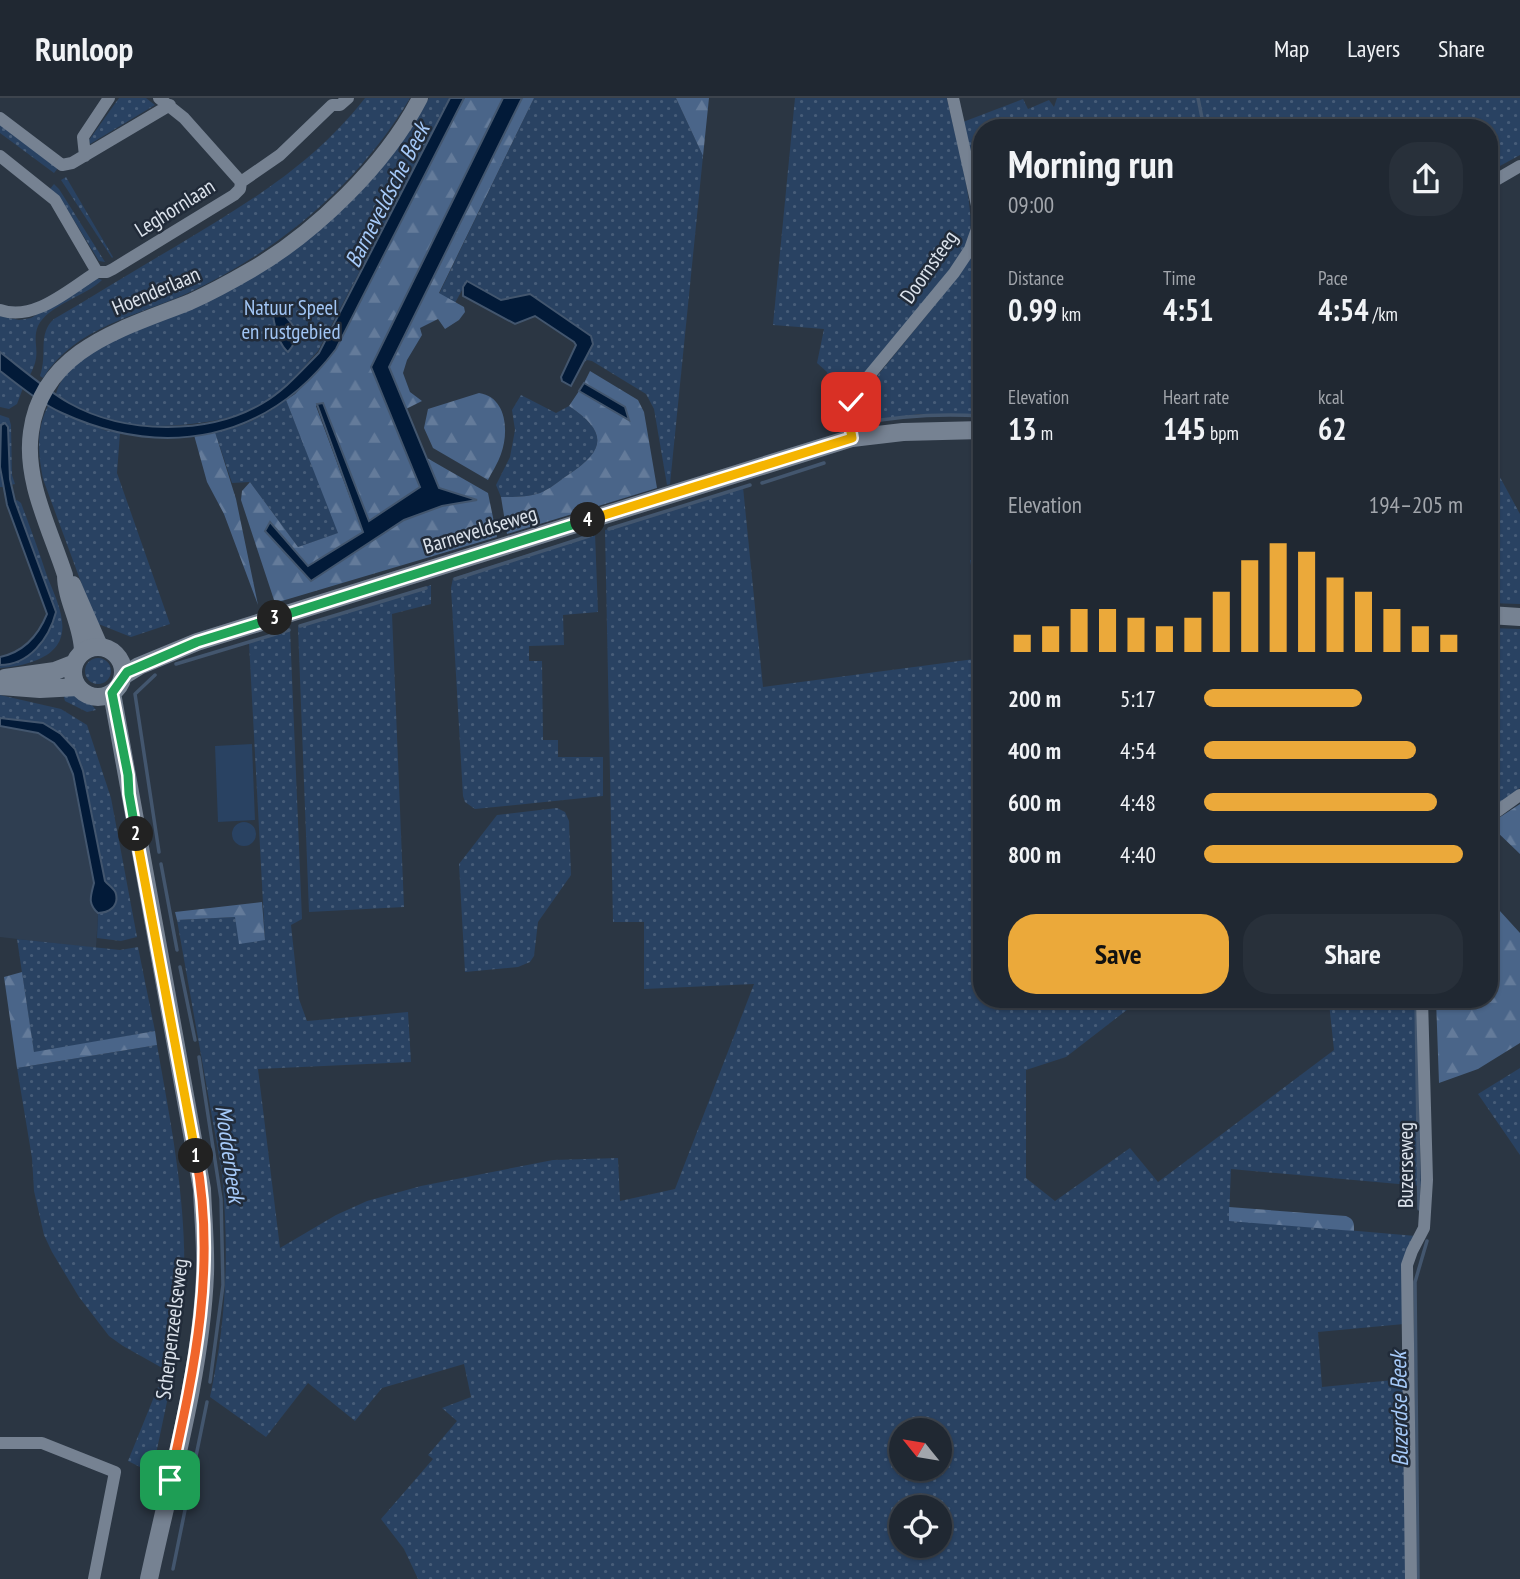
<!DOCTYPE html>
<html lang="en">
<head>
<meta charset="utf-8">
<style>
  :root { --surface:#202832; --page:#28303a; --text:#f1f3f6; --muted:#a2a6ac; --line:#3d444d; --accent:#eba93a }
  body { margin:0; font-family:"PT Sans Narrow",sans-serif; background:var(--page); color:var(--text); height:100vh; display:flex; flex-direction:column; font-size:26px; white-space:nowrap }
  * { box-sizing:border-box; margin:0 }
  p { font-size:23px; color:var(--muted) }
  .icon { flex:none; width:38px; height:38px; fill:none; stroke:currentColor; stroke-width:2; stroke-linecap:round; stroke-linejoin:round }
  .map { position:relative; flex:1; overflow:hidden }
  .sheet { position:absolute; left:973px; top:21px; width:525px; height:889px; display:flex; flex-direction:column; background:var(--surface); border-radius:28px; box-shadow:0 2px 5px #0004,0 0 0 2px var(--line) }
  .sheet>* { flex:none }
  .needle { width:46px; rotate:300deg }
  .fabs { position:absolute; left:889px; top:1320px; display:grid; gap:14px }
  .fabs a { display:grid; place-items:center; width:63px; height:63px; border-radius:50%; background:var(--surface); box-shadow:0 2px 5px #0004,0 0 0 2px var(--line); font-size:35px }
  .pin { position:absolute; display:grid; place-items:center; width:60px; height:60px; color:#fff; margin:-30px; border-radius:14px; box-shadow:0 4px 10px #0006 }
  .km { position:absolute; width:35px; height:35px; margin:-18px; border-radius:50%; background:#222; color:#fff; font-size:19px; line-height:35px; text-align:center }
  .round { display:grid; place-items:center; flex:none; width:74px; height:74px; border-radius:28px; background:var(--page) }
  .headline { display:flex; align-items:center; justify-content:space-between; height:119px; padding:0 35px }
  h1 { font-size:38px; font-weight:700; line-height:52px }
  .figures { display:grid; grid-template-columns:repeat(3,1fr); gap:10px; height:119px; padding:7px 35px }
  .figures div { display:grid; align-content:center }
  .figures b { font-size:30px; font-weight:700 }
  .figures small { font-size:19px; font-weight:400 }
  .figures p { font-size:19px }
  .chart { height:196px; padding:14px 35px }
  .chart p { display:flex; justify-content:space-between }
  .chart svg { width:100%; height:126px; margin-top:7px; stroke:var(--accent); stroke-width:6 }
  .cta { display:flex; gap:14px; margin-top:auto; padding:14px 35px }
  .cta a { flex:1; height:80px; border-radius:28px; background:var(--accent); color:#111; font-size:28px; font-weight:700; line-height:80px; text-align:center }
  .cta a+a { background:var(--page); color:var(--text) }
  ul { padding:0 35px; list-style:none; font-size:23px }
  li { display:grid; grid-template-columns:112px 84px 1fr; align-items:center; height:52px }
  li i { height:18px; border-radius:9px; background:var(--accent) }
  header { display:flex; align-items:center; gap:42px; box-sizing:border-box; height:98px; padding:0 35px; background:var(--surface); border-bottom:2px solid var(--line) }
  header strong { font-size:33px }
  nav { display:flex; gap:38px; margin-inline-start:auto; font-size:24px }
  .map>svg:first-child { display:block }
  .built { fill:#2f3e51 }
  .green { fill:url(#green-dots); fill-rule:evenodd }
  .forest { fill:url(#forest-firs) }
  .pitch { fill:#294262 }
  .water { fill:#021a38; stroke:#43566e; stroke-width:2 }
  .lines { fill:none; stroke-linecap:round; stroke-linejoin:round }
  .stream { stroke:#43566e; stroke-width:3.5 }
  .minor { stroke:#768292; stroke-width:12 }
  .tertiary { stroke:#768292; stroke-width:16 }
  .secondary { stroke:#768292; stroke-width:18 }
  .split-1-casing { stroke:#fff; stroke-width:14 }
  .split-2-casing { stroke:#fff; stroke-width:14 }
  .split-3-casing { stroke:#fff; stroke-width:14 }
  .split-4-casing { stroke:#fff; stroke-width:14 }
  .split-5-casing { stroke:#fff; stroke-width:14 }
  .split-1 { stroke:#f0652b; stroke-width:9 }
  .split-2 { stroke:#f5b400; stroke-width:9 }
  .split-3 { stroke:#22a559; stroke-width:9 }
  .split-4 { stroke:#22a559; stroke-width:9 }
  .split-5 { stroke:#f5b400; stroke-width:9 }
  .labels { text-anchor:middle; stroke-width:5; stroke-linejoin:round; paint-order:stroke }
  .street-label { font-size:21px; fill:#dbe2eb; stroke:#212b39 }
  .park-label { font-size:21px; fill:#a2c6f5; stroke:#212b39 }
  .water-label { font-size:23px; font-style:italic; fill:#a6caf9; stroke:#212b39 }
</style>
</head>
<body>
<header>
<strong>Runloop</strong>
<nav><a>Map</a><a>Layers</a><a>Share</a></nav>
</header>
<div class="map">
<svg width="1520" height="1481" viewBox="0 0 1520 1481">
  <defs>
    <pattern id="green-dots" width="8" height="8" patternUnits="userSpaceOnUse" patternTransform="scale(1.75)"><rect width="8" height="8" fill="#294262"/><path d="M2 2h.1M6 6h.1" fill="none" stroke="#475d79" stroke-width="1.8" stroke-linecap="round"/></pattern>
    <pattern id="forest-firs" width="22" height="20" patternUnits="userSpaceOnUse" patternTransform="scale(1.75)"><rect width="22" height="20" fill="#4a6589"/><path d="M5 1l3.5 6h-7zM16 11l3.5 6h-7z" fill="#647b9a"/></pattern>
  </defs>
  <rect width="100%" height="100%" fill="#2b3643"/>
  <path class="built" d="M 0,625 L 26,631 L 47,640 L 60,652 L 70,666 L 94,785 L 92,810 L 98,815 L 96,850 L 0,839 Z"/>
  <path class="green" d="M 119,0 L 146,0 L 155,7 L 90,46 L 89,42 Z
    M 365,0 L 410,0 C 359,86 279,153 188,195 C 137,218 75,229 43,280 L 40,278 C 48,256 37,236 54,221 C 94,198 133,173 173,150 C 246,106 312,68 365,0 Z
    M 429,0 L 450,0 L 318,253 C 301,272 286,291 264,304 C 244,317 222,322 199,325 C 144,332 103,328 56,296 C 69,248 158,228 197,207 C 222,193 246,177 270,162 C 288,151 308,141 324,127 C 368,92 401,48 429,0 Z
    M 534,0 L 676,0 L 703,58 L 670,386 L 667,387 L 654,311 L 646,296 L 592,263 L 587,262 L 583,265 L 593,246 L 521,197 L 501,202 L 467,183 L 455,205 L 439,196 Z
    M 795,0 L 947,0 C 953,31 977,112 969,139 C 966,149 960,159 954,168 L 852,291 L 829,289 L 827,274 L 817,265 L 824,231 L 773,227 Z
    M 1057,0 L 1520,0 L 1520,57 L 1489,74 L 1489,30 L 982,30 L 982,116 L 963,24 L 1023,1 L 1028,11 L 1049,2 L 1054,9 Z
    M 0,25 L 58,70 L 54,75 L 0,35 Z
    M 66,79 L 113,159 L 112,160 L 61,82 Z
    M 54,86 L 59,91 L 105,164 L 99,163 L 59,98 L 50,91 Z
    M 982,121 L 982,318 L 919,316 L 857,327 L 857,309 L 865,293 L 961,175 Z
    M 97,180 L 102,182 C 86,198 48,207 38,228 C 31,245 43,254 30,277 L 0,254 L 0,218 L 19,222 L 31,220 Z
    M 0,273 L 23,290 L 17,306 L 9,311 L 0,309 Z
    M 521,297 L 556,315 L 569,308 C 608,334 606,352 568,377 C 559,383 550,391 540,395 C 528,399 514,399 501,399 L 496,387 L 510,359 L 515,332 L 512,312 Z
    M 286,302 L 339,435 L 298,449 L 250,384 L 232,385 L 215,334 C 242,330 264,318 286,302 Z
    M 48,308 L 104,332 L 120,335 L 117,375 L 170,526 L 131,539 L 96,525 L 43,381 C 38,356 36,331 48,308 Z
    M 0,317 L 9,320 L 11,327 L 12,377 L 15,386 L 11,387 L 10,381 L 8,329 L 3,325 L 0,369 L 4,389 L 0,389 Z
    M 1489,359 L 1520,416 L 1520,506 L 1489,505 Z
    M 743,389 L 763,589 L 982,560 L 982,901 L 1141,901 L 1066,959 L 1026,972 L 1026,1080 L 1055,1103 L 1130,1050 L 1158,1084 L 1334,952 L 1329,905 L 1337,901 L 1417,901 L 1421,1088 L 1231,1071 L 1229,1122 L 1416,1138 L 1404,1226 L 1318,1234 L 1322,1289 L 1404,1281 L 1406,1481 L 418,1481 L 404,1451 L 381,1421 L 433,1361 L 428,1357 L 457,1323 L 442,1310 L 471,1299 L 464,1266 L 382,1290 L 355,1323 L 308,1285 L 266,1339 L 210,1299 C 227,1220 229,1155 222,1075 L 177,822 L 235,819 L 265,842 L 249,545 L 290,531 L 302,821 L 291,827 L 299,901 L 307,923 L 408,914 L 411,964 L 258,971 L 280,1150 L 336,1117 L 367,1103 L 421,1088 L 553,1062 L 618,1060 L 620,1103 L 675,1091 L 754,886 L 644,891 L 644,824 L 613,824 L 605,432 ZM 901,1332 L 940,1332 L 940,1370 L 901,1370 ZM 901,1409 L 940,1409 L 940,1447 L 901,1447 Z
    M 17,402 L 21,405 C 30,429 39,453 47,478 C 59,508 79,545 37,562 C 24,567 14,569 0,570 L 0,567 C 29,567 49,541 56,514 L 15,403 Z
    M 595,435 L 598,514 L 563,517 L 564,547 L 529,548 L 529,563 L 542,563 L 543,642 L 558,642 L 558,659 L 603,659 L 603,698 L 475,711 L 465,704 L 463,698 L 451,490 L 453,480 Z
    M 431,487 L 431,506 L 392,516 L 404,809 L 309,814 L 298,529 Z
    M 1489,530 L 1520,531 L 1520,690 L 1489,712 Z
    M85 573a13 13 0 1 1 26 0a13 13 0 1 1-26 0Z
    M 62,592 C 76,594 88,601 96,612 L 87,614 L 65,603 Z
    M 0,597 L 61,611 L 87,627 L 111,700 L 137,839 L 121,843 L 97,840 L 98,815 L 108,814 L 116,805 L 105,783 L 83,673 L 69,643 L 43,625 L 0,620 Z
    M 557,710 L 565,714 L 569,723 L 571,777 L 538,824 L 534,858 L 530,864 L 518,869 L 465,874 L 459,766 L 497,717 Z
    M 17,841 L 120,852 L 138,849 L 155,933 L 34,955 Z
    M 157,947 C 177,1060 198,1160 173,1276 L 123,1248 L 109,1238 L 79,1199 L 52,1154 L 44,1137 L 34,1093 L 32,1060 L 17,970 Z
    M 1520,970 L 1520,1057 L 1478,996 Z
    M 158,1289 L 169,1294 L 152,1375 L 128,1363 Z"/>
  <path class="forest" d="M 464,0 L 503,0 L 371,269 L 421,389 L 369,423 L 323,305 L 318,306 L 316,308 L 363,435 L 308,468 L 270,425 L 311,482 L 404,422 L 442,408 L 477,402 L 439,390 L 427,360 L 488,395 L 497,439 L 275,505 L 241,402 L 242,393 L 250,384 L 298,449 L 338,435 L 286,302 L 295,296 L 336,251 Z
    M 522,0 L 534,0 L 439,195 L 464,209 L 465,214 L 459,222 L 445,231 L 438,221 L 420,230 L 422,237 L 407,262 L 403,275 L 410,294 L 422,303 L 406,311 L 389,269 Z
    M 676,0 L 709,0 L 703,58 Z
    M 590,273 L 638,302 L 644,314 L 657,390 L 507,436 L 501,399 C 514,399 528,399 540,395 C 550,391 559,383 568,377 C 606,352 608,334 569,308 L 579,293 L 628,321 L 625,309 L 584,285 Z
    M 479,295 C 507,299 509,334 501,356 C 498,365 492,374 488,382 L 433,350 L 424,330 L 428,311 Z
    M 215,334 L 236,401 L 258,507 L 224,416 L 207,384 L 194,337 Z
    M 1520,706 L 1520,756 L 1493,730 L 1491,725 Z
    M 1489,801 L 1520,835 L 1520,945 L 1478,971 L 1439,985 L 1436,901 L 1489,901 Z
    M 262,804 L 265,842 L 239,846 L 235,819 L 177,822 L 175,814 Z
    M 22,874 L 34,954 L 155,933 L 157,947 L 17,970 L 4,879 Z
    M 1229,1109 L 1346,1118 C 1354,1121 1354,1125 1354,1133 L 1229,1123 Z"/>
  <path class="pitch" d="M 982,460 L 982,532 L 970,462 Z
    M 252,646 L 255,722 L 218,724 L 215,648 Z
    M232 736a12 12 0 1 1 24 0a12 12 0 1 1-24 0Z"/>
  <path class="water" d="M 450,0 L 464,0 L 336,251 C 267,343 165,362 62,315 C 40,305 20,288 0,273 L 0,254 C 22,271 45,291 69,305 C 124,336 208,338 263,305 C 285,292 301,273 319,255 Z
    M 503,0 L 522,0 L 389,269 L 439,390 L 477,402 L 442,408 L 404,422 L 311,483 L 265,433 L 270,424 L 308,468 L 363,434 L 317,306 L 323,305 L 369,423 L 420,389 L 371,269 Z
    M 467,183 L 501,202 L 530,196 L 591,238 L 593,246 L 571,288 L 562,283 L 561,279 L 576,247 L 574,244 L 535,218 L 515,226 L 463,198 L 463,189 Z
    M 281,213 C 295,228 303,237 288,254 C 279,247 275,230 273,218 Z
    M 584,285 L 625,309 L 629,322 L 579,293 Z
    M 5,325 L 8,329 L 10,381 L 15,403 L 56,514 C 49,541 29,567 0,567 L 0,559 C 24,554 38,538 47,516 L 7,407 L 0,369 L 1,327 Z
    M 0,620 L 43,625 L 61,636 L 75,651 L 83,673 L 105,783 C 108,787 115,791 116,796 C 119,809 108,815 98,815 C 87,805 91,798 94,785 L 73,676 L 66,659 L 54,645 L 38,635 L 0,628 Z"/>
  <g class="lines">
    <path class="stream" d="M 1198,0 L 1204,30
      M 856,326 C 898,318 938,315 982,318
      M 762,385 L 824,365
      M 609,431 L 750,387
      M 455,481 L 589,438
      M 300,528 L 426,490
      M 176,566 L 289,532
      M 155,577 L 135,596 L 159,754
      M 161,766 L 177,852
      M 180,869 L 195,942
      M 1416,901 L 1419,1111
      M 199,959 L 221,1101 L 223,1187 L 210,1284
      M 173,1471 L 207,1304
      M 1418,1481 L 1415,1184 L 1427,1143"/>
    <path class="minor" d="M 159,0 L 184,20 L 241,84
      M 0,20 L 62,67 L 72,65 L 170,7
      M 0,58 L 55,102 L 97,174
      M 85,58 L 83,39 L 109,0
      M 1489,86 L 1520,68
      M 0,212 C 35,224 69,191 97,174 L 107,174 L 113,171 L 234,97 L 240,91 L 241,84 L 280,57 L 332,7 L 340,7 L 348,0
      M 852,340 C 847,321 848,308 858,291 L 954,175 L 970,151 L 977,131 L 978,112 L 953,0
      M 1489,719 L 1520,697
      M 0,1345 L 42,1345 L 115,1374 L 94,1481
      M 1411,1481 L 1407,1167 L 1412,1153 L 1424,1130 L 1427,1082 L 1422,901"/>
    <path class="tertiary" d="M 73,486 L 100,548
      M 82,554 C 82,527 65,503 65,477 C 50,431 24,382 31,334 C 42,251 125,230 190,204 C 210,195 232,183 251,172 C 315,135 386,66 420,0"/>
    <path class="secondary" d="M 1489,517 L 1520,519
      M73 574a25 25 0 1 1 50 0a25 25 0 1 1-50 0Z
      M 123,578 L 139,568 L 197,544 L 852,340 L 903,334 L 982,332
      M 5,580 L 55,573 L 73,566
      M 0,588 L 40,591 L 78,589
      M 112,595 L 202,1091 C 203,1119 206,1148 205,1176 C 201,1276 170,1383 149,1481"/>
  </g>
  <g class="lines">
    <defs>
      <path id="split-1" d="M 170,1382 C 194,1272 217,1171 196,1058"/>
      <path id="split-2" d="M 136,736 L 196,1058"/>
      <path id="split-3" d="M 136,736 L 129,696 L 128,677 L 112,595 L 127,574 L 197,544 L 275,520"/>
      <path id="split-4" d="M 275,520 L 588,422"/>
      <path id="split-5" d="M 588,422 L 852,340 L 848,317 L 851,304"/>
    </defs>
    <use href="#split-1" class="split-1-casing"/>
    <use href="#split-2" class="split-2-casing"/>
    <use href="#split-3" class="split-3-casing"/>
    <use href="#split-4" class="split-4-casing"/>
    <use href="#split-5" class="split-5-casing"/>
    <use href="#split-1" class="split-1"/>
    <use href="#split-2" class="split-2"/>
    <use href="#split-3" class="split-3"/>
    <use href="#split-4" class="split-4"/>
    <use href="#split-5" class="split-5"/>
  </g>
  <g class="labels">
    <g class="street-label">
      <text transform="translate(175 110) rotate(-32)" y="7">Leghornlaan</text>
      <text transform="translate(929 169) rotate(-55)" y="7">Doornsteeg</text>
      <text transform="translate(156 193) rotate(-23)" y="7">Hoenderlaan</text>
      <text transform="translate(480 432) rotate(-17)" y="7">Barneveldseweg</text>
      <text transform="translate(1406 1067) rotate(-90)" y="7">Buzerseweg</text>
      <text transform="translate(172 1231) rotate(-83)" y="7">Scherpenzeelseweg</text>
    </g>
    <g class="park-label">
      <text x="291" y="217">Natuur Speel<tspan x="291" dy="24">en rustgebied</tspan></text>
    </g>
    <g class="water-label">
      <text transform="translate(387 97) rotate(-63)" y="8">Barneveldsche Beek</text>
      <text transform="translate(230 1056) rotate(82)" y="8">Modderbeek</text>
      <text transform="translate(1399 1311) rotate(-91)" y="8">Buzerdse Beek</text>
    </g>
  </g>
</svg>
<div class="fabs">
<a><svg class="needle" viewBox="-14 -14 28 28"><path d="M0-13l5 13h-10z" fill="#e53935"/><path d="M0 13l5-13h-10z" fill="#a2a6ac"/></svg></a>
<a><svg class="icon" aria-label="locate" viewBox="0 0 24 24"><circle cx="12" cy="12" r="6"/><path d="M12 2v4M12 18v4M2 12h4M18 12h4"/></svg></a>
</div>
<div class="pin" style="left:170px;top:1382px;background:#1e9e55"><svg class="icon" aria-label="arrive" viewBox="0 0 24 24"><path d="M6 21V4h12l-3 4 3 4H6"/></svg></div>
<div class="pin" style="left:851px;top:304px;background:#d93025"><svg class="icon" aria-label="check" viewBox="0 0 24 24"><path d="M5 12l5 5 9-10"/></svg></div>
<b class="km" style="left:196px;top:1058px">1</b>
<b class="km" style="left:136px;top:736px">2</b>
<b class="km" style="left:275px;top:520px">3</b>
<b class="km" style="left:588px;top:422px">4</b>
<section class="sheet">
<div class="headline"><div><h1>Morning run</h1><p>09:00</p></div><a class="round"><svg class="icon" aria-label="share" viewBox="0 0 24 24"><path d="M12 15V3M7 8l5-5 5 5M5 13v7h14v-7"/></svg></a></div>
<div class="figures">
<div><p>Distance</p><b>0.99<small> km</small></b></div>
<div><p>Time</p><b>4:51</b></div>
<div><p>Pace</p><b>4:54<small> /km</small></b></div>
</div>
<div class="figures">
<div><p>Elevation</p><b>13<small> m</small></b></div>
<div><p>Heart rate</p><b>145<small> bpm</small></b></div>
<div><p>kcal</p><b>62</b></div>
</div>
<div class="chart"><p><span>Elevation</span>194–205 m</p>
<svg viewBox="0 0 160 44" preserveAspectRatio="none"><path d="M5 44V38M15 44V35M25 44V29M35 44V29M45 44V32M55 44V35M65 44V32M75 44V23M85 44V12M95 44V6M105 44V9M115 44V18M125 44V23M135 44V29M145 44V35M155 44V38"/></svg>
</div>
<ul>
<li><b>200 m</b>5:17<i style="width:61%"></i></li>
<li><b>400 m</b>4:54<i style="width:82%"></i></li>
<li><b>600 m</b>4:48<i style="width:90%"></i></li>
<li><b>800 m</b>4:40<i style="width:100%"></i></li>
</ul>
<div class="cta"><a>Save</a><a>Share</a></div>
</section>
</div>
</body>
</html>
